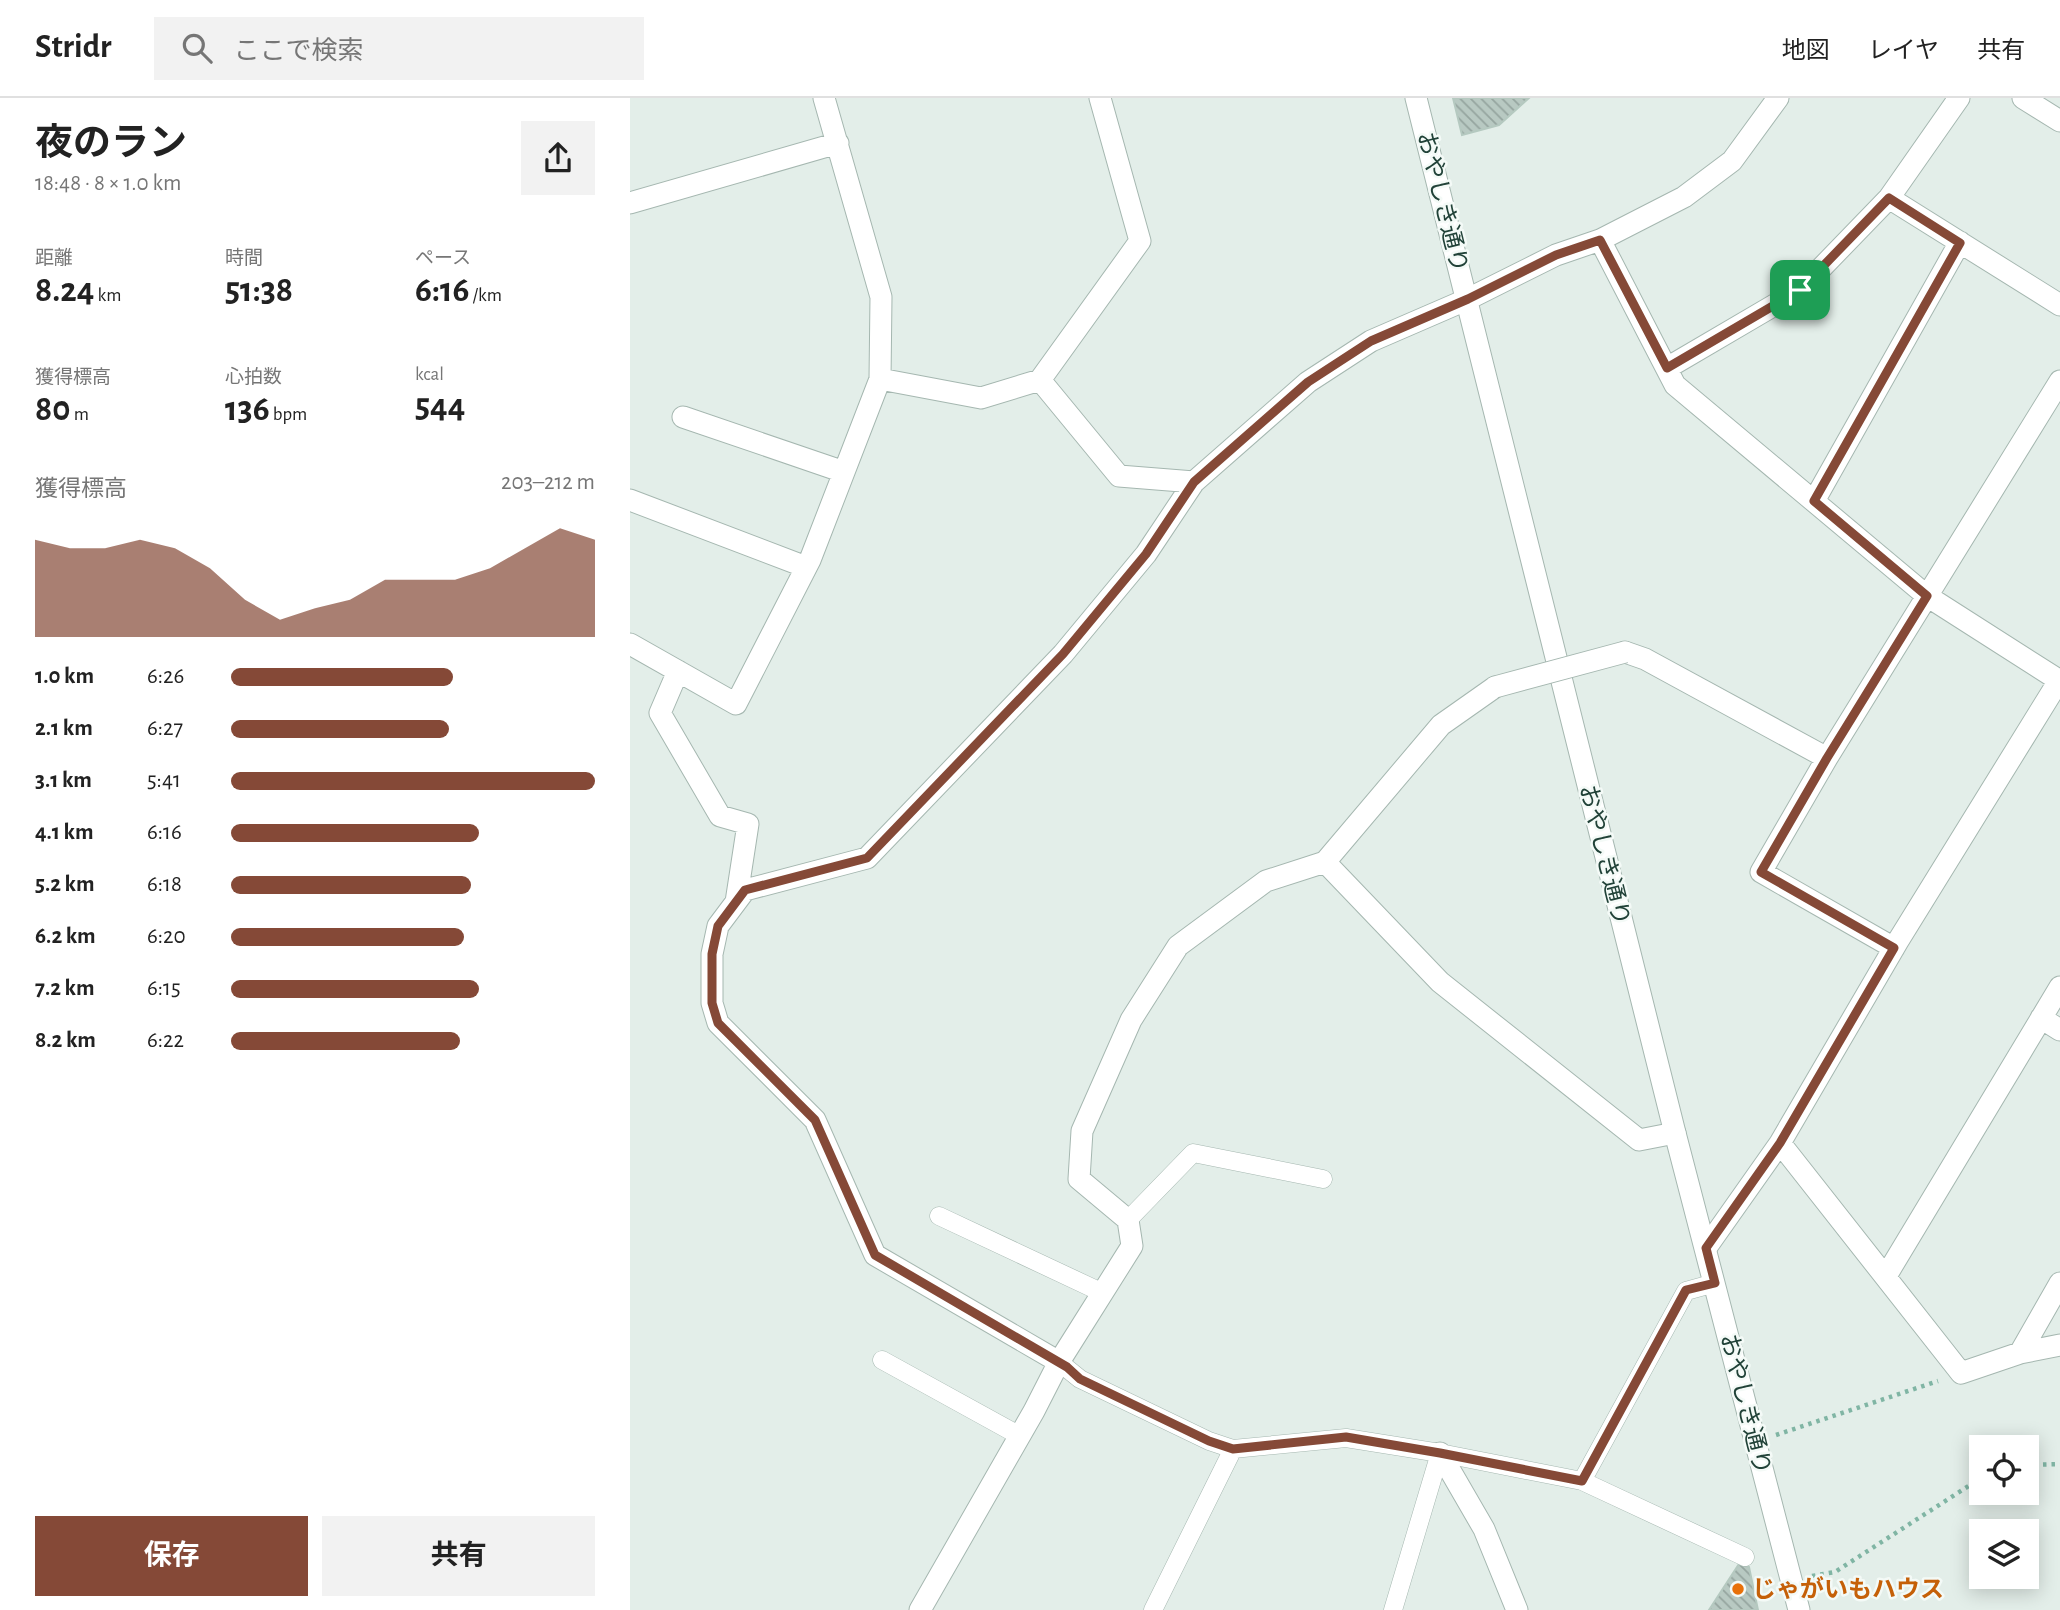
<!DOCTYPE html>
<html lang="ja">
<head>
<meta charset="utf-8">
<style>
  :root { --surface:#fff; --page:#f2f2f2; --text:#222; --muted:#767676; --line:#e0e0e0; --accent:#854937 }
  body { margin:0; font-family:"Alegreya Sans","Noto Sans JP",sans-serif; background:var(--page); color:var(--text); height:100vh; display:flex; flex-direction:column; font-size:26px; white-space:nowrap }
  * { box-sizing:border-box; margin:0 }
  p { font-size:23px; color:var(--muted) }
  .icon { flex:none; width:38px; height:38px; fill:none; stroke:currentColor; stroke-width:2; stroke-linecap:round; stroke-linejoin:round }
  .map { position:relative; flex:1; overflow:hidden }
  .drawer { display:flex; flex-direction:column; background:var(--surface); width:630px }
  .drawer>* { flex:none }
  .tools { position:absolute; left:1339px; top:1337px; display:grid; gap:14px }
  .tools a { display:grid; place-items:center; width:70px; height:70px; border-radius:0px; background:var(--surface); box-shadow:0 4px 18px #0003; font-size:35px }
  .pin { position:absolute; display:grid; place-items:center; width:60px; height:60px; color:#fff; margin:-30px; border-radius:14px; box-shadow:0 4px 10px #0006 }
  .round { display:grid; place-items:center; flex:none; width:74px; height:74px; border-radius:0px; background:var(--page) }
  .overview { display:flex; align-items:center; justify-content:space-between; height:119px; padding:0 35px }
  h1 { font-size:38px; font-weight:700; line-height:52px }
  .stats { display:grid; grid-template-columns:repeat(3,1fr); gap:10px; height:119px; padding:7px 35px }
  .stats div { display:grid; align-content:center }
  .stats b { font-size:35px; font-weight:700 }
  .stats small { font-size:19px; font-weight:400 }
  .stats p { font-size:19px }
  .chart { height:196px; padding:14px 35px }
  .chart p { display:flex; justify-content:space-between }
  .chart svg { width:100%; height:126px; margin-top:7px; fill:var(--accent); opacity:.7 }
  .button { display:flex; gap:14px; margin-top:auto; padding:14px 35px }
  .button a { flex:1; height:80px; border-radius:0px; background:var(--accent); color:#fff; font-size:28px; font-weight:700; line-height:80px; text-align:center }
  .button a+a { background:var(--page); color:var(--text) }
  ul { padding:0 35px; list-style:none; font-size:23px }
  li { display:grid; grid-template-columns:112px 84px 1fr; align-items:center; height:52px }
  li i { height:18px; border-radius:9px; background:var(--accent) }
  header { display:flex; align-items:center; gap:42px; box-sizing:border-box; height:98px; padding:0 35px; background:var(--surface); border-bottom:2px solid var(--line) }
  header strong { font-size:33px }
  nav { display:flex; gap:38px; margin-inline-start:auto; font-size:24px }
  .search { width:490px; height:63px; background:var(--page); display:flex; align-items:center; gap:18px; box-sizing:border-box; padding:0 24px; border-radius:0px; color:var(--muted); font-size:26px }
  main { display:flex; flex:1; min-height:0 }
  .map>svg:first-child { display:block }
  .building { fill:url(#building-back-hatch); stroke:#b5c9c0; stroke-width:2 }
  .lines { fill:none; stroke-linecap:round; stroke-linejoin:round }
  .service-casing { stroke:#a5b7b0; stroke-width:19 }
  .minor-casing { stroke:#a5b7b0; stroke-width:23 }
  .tertiary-casing { stroke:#a5b7b0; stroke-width:23 }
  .path { stroke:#80b5a4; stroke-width:4.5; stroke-dasharray:3.5 5; stroke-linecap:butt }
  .service { stroke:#fff; stroke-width:18 }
  .minor { stroke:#fff; stroke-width:21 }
  .tertiary { stroke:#fff; stroke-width:21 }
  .minor-bridge-casing { stroke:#a5b7b0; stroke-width:23; stroke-linecap:butt }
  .minor-bridge { stroke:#fff; stroke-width:21 }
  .route-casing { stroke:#fff; stroke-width:14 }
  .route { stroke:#854937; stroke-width:9 }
  .food-dot { fill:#e8710a; stroke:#f4faf7; stroke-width:2.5 }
  .labels { text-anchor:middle; stroke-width:5; stroke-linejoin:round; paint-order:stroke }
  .street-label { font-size:24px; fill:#214238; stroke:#f4faf7 }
  .food-label { font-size:24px; font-weight:bold; fill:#c56008; stroke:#f4faf7; text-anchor:start }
</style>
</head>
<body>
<header>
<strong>Stridr</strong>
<div class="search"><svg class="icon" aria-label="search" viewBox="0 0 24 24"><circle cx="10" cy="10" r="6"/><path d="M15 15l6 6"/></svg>ここで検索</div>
<nav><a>地図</a><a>レイヤ</a><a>共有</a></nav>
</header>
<main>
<section class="drawer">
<div class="overview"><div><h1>夜のラン</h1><p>18:48 · 8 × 1.0 km</p></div><a class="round"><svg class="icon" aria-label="share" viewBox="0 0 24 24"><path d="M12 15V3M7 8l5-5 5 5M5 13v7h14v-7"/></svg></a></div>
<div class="stats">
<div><p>距離</p><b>8.24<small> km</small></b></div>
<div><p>時間</p><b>51:38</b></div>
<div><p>ペース</p><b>6:16<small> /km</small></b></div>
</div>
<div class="stats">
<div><p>獲得標高</p><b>80<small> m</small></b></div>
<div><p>心拍数</p><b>136<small> bpm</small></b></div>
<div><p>kcal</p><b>544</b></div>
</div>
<div class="chart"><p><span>獲得標高</span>203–212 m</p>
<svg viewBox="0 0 160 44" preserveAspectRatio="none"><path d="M0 44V10L10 13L20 13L30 10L40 13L50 20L60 31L70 38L80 34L90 31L100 24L110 24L120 24L130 20L140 13L150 6L160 10V44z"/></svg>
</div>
<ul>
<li><b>1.0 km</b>6:26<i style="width:61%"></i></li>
<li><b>2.1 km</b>6:27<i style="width:60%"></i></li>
<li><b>3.1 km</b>5:41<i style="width:100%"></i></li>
<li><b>4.1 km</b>6:16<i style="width:68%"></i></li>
<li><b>5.2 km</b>6:18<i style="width:66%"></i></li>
<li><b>6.2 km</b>6:20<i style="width:64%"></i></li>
<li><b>7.2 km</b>6:15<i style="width:68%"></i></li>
<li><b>8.2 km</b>6:22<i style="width:63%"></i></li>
</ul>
<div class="button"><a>保存</a><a>共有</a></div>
</section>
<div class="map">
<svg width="1430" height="1512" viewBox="0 0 1430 1512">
  <defs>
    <pattern id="building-back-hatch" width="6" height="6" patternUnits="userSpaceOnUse" patternTransform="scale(1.75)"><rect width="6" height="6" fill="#b8c9c2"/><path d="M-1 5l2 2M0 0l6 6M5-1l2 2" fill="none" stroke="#95a59f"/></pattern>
  </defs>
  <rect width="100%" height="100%" fill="#e3eee9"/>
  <path class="building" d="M 823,0 L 899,0 L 869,27 L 832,37 Z
    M 1109,1466 L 1119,1469 L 1128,1512 L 1079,1512 Z"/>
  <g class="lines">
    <defs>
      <path id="service" d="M 309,1118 L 473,1195
        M 498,1122 L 563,1055 L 693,1081
        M 252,1262 L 390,1338
        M 429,1264 L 450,1281 L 579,1343 L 603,1351 L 716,1340 L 810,1355 L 952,1383 L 1115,1459
        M 952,1383 L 1056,1193 L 1085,1185
        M 523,1512 L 603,1351
        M 763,1512 L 810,1355"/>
      <path id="minor" d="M 1259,100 L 1430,207
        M 0,105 L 208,45
        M 970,142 L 1045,287 L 1297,498 L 1430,583
        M 1037,270 L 1170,192 L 1259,100 L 1329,0
        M 250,281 L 351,300 L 410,282 L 510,143 L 470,0
        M 410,282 L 489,378 L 564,384
        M 53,319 L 214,374
        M 0,402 L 176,469
        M 1184,403 L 1330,144
        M 0,546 L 106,606 L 180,462 L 250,281 L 251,199 L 194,0
        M 995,554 L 1015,561 L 1197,660 L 1430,283
        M 48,573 L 30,615 L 90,718 L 118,726 L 106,804
        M 1197,660 L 1131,774 L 1264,850
        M 695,764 L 810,884 L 1009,1042 L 1045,1035
        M 1411,920 L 1430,932
        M 1150,1045 L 1331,1275 L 1390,1255 L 1430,1247
        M 1076,1150 L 1150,1045 L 1268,843 L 1430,581
        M 1256,1178 L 1430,889
        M 1390,1255 L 1430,1185
        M 429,1264 L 245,1157 L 185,1022 L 88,925 L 82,905 L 82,856 L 88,828 L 115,792 L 237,760 L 433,556 L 516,456 L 564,384 L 678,284 L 741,243 L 838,201 L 926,157 L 970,142 L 1054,99 L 1102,63 L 1148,0
        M 810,1355 L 854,1431 L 887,1512
        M 290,1512 L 404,1313 L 429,1264 L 502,1148 L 498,1122 L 449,1081 L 452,1033 L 501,922 L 548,848 L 636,783 L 695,764 L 811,627 L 865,589"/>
      <path id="tertiary" d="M 786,0 L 1045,1035 L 1169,1512
        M 1393,0 L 1430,23"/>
    </defs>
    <use href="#service" class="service-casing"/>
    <use href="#minor" class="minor-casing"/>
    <use href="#tertiary" class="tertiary-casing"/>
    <path class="path" d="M 1146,1337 L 1308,1283
      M 1396,1367 L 1430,1366
      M 1182,1478 L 1205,1474 L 1351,1380"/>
    <use href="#service" class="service"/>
    <use href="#minor" class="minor"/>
    <use href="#tertiary" class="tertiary"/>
    <defs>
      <path id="minor-bridge" d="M 865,589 L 995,554"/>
    </defs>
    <use href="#minor-bridge" class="minor-bridge-casing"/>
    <use href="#minor-bridge" class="minor-bridge"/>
  </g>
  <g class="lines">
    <defs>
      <path id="route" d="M 1259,100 L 1330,145 L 1184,403 L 1297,498 L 1197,660 L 1131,774 L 1264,850 L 1150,1045 L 1076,1150 L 1085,1185 L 1056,1192 L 952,1383 L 810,1355 L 716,1339 L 603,1351 L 579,1343 L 450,1281 L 437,1269 L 245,1157 L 185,1022 L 88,925 L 82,905 L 82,856 L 88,828 L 115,792 L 237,760 L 433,556 L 516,456 L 564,384 L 678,284 L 741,243 L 838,201 L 926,157 L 970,142 L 1037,270 L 1170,192 Z"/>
    </defs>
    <use href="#route" class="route-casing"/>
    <use href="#route" class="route"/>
  </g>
  <circle class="food-dot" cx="1108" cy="1491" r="7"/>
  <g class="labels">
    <g class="street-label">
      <text transform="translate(813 104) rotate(76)" y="8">おやしき通り</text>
      <text transform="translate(975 757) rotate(76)" y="8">おやしき通り</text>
      <text transform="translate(1116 1306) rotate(76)" y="8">おやしき通り</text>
    </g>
    <g class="food-label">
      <text x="1122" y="1499">じゃがいもハウス</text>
    </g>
  </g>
</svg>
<div class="tools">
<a><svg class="icon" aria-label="locate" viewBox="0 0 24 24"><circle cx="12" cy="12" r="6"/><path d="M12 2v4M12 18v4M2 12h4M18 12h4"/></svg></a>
<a><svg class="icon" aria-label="layers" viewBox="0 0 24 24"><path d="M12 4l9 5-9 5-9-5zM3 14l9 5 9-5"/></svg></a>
</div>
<div class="pin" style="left:1170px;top:192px;background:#1e9e55"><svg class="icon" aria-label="arrive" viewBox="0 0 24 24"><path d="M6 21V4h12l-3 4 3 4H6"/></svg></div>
</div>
</main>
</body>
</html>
